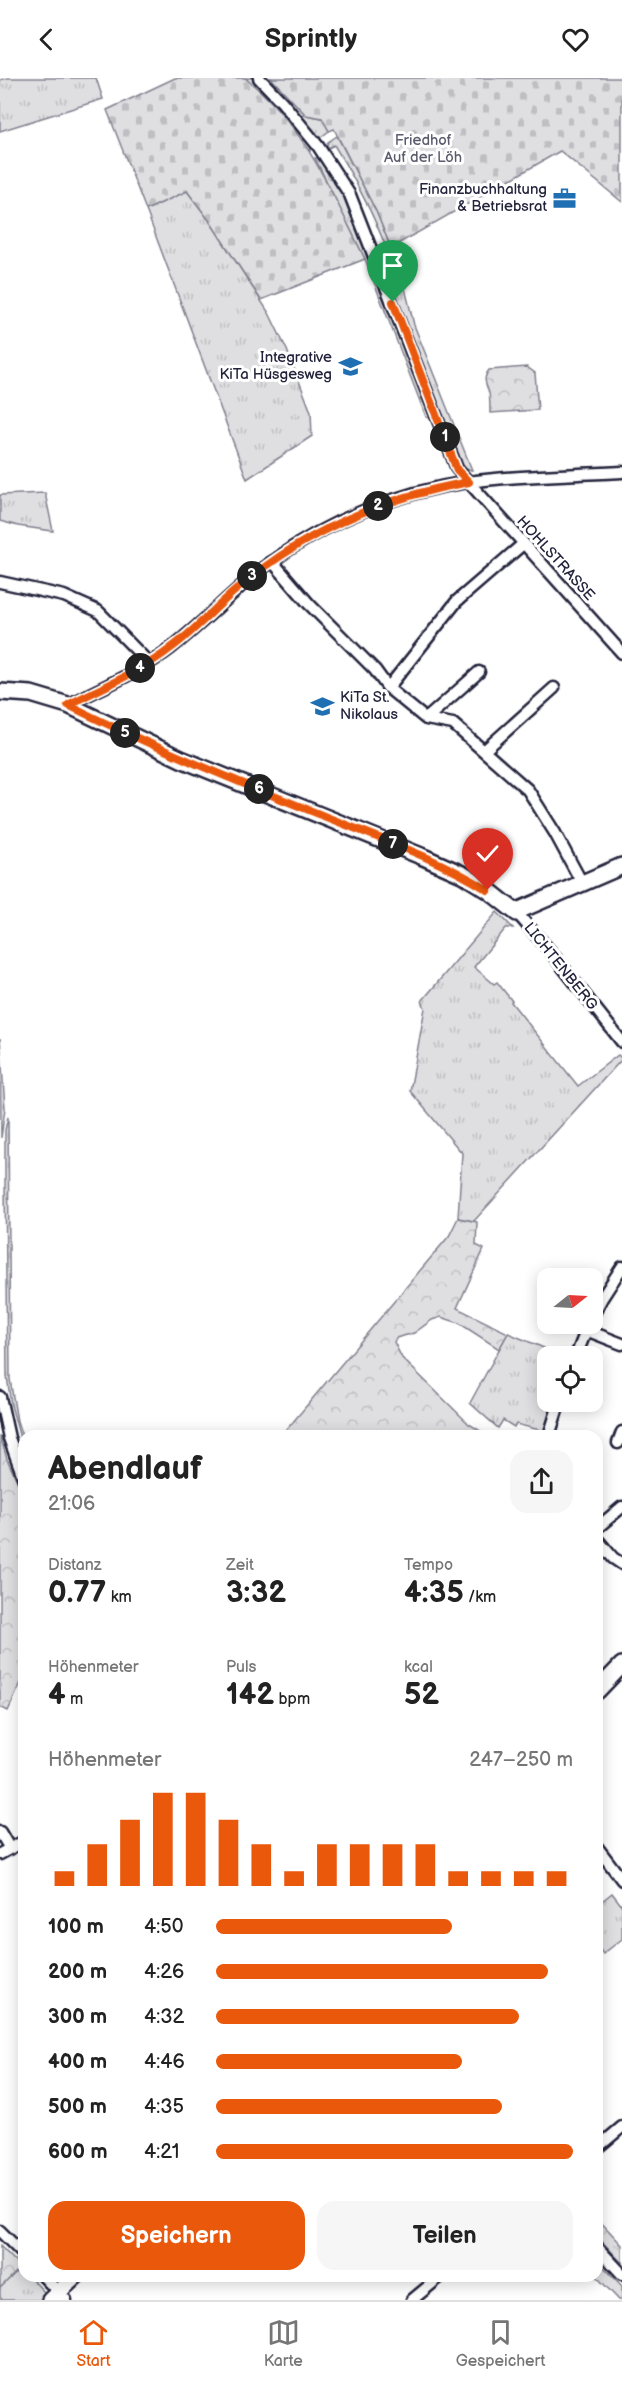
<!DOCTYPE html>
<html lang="de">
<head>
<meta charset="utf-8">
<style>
  :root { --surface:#fff; --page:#f6f6f6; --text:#222; --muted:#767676; --line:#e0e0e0; --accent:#ea580c }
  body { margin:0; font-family:"Balsamiq Sans",sans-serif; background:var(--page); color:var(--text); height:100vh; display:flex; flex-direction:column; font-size:22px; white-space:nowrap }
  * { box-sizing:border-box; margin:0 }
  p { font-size:20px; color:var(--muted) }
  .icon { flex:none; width:33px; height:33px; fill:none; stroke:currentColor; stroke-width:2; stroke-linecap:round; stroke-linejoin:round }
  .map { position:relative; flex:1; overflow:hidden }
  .drawer { position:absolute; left:18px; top:1352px; width:585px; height:852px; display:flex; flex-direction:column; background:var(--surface); border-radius:18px; box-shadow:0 3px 15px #0003 }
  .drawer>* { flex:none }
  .needle { width:39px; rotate:72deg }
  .buttons { position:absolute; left:537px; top:1190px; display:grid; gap:12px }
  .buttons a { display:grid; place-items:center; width:66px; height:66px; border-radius:12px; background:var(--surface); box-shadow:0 3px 15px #0003; font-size:30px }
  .pin { position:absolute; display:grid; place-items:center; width:51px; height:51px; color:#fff; margin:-62px -26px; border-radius:50% 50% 50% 0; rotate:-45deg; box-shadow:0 0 6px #0007 }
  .pin .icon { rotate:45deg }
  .km { position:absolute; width:30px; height:30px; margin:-15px; border-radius:50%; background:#222; color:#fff; font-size:16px; line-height:30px; text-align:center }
  .round { display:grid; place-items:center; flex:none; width:63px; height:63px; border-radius:18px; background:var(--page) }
  .overview { display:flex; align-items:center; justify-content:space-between; height:102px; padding:0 30px }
  h1 { font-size:33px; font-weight:600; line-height:45px }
  .stats { display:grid; grid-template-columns:repeat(3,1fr); gap:9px; height:102px; padding:6px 30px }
  .stats div { display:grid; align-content:center }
  .stats b { font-size:30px; font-weight:600 }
  .stats small { font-size:16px; font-weight:400 }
  .stats p { font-size:16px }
  .chart { height:168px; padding:12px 30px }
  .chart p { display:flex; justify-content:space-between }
  .chart svg { width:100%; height:108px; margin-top:6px; stroke:var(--accent); stroke-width:6 }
  .button { display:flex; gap:12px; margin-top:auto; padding:12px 30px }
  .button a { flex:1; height:69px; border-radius:18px; background:var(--accent); color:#fff; font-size:24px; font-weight:600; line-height:69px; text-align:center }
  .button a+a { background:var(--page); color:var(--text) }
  ul { padding:0 30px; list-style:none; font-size:20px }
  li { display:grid; grid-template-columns:96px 72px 1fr; align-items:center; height:45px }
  li i { height:15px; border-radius:8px; background:var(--accent) }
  header { display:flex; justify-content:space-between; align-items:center; height:78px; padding:0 30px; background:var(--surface); font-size:27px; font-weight:600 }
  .dock { display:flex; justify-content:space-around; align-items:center; height:84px; border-top:2px solid var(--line); background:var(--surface); font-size:16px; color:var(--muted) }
  .dock a { display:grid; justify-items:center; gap:3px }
  .dock .active { color:var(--accent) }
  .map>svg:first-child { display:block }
  .grass { fill:url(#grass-tufts); stroke:#80808e; stroke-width:1.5 }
  .forest { fill:url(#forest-crowns); stroke:#80808e; stroke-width:1.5 }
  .cemetery { fill:url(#cemetery-stones); stroke:#80808e; stroke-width:1.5 }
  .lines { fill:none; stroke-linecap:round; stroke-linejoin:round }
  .minor-casing { stroke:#22223b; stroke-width:15 }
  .secondary-casing { stroke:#22223b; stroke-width:20 }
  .minor { stroke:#fff; stroke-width:10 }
  .secondary { stroke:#fff; stroke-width:15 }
  .route-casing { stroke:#fff; stroke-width:12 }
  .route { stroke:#ea580c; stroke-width:8 }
  .labels { text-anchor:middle; stroke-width:6; stroke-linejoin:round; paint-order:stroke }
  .park-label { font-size:15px; fill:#5b5b6d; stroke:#fff }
  .poi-label { font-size:15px; fill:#22223b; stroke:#fff; text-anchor:end }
  .street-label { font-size:15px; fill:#22223b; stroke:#fff }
</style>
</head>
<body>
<header><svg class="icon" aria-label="back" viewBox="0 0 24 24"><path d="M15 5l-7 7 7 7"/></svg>Sprintly<svg class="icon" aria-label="heart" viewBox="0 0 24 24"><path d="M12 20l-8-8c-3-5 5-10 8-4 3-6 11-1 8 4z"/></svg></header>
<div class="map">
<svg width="622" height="2222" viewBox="0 0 622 2222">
  <defs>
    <pattern id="grass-tufts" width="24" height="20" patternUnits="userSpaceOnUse" patternTransform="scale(1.5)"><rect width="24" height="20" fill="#dfdfe2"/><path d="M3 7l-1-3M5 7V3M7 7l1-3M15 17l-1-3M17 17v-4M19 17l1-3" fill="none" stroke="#bfbfc3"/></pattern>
    <pattern id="forest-crowns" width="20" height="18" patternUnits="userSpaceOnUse" patternTransform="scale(1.5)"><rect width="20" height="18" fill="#dfdfe2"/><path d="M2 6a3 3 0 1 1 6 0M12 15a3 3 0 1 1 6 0" fill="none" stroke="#bfbfc3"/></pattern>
    <pattern id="cemetery-stones" width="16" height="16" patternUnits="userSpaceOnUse" patternTransform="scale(1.5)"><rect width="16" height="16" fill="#dfdfe2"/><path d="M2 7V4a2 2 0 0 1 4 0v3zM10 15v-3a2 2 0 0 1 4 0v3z" fill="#bfbfc3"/></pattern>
  </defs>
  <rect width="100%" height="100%" fill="#fff"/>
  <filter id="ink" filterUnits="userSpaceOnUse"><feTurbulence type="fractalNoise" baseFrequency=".0167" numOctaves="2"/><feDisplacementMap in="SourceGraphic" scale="12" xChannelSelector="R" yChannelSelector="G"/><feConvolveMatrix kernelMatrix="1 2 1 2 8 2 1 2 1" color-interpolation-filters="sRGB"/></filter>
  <g filter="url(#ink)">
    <path class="grass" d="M 7,0 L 96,0 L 103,21 L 0,53 L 0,2 Z
      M 245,0 L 253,0 L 284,32 L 312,68 L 310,73 L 273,24 Z
      M 262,0 L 271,0 L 306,37 L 322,40 L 329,53 L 317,62 Z
      M 337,58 L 376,133 L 391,170 L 387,172 C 373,135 355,101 334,67 L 325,72 L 328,64 Z
      M 315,80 L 321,80 L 338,105 L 356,142 L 433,342 L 426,339 L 365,181 Z
      M 187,113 L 209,142 L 269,235 L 287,272 L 311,334 L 312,358 L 247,401 L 146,132 Z
      M 399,189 L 407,209 L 405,210 L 414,247 L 472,392 L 466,391 L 463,387 L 387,200 L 387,194 Z
      M 45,415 L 53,453 L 18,448 L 0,443 L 0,417 Z
      M 497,834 L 513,850 L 506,850 L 474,889 L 494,906 L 497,904 L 512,923 L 511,924 L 578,1008 L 618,977 L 622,981 L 474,1143 L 458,1140 L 462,1075 L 410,1013 L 425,930 L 422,923 Z
      M 0,960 L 5,1030 L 1,1060 Z
      M 8,1039 L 10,1301 L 17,1343 L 24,1364 L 24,1375 L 11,1327 L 7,1298 L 5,1101 L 5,1052 Z
      M 508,1255 L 563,1278 L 548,1278 L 548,1323 L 553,1323 L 544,1353 L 516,1346 L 514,1349 L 503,1342 L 498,1350 L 470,1325 Z
      M 612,1815 L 622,1828 L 622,1861 L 603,1876 L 597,1868 L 597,1827 Z
      M 597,2140 L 622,2167 L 622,2185 L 597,2158 Z
      M 597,2182 L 622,2208 L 622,2222 L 619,2222 L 596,2198 Z
      M 21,2189 L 24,2192 L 24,2198 L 29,2198 L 46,2216 L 40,2222 L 2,2222 L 0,2219 L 0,2210 Z"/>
    <path class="forest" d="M 527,289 L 535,295 L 538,332 L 490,335 C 490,329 490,321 489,315 C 486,305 482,302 489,292 Z
      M 458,1140 L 477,1144 L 476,1167 L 484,1171 L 457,1230 L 508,1255 L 499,1271 L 459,1245 L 441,1239 L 432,1242 L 414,1255 L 396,1260 L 394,1264 L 402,1280 L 469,1346 L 487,1357 L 282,1357 L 449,1158 Z
      M 0,1358 L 7,1381 L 24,1418 L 24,1598 L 8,1633 L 0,1629 Z
      M 0,2168 L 21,2189 L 0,2210 Z"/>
    <path class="cemetery" d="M 175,0 L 245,0 C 306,49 331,113 365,181 L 261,222 L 209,142 L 187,113 L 146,132 L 107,32 Z
      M 271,0 L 622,0 L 622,124 L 560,73 L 391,170 L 376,133 L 334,51 L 329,53 L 322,40 L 306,37 Z"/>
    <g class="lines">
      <defs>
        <path id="minor" d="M 259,0 L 282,24 L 318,68 L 350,117 L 457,391 L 622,575
          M 272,483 L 309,526 L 375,592 L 388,610 L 426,641 L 453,646 L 528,712 L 555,755 L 582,805
          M 0,504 L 64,518 L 98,533 L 149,585
          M 388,610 L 457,523 L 523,466
          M 68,627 C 102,609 140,594 171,570 C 206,543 235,510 271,484 C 327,443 399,414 468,404 C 518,397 571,397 622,394
          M 426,641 L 479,594
          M 485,672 L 554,610
          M 517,835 L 550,873 L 622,964
          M 592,1239 L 602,1220 L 622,1189
          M 586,1252 L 622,1266
          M 576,1278 L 588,1248
          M 0,1319 L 9,1360 L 24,1401
          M 549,1358 L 560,1323
          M 618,1365 L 622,1354
          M 597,1450 L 622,1429
          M 597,1461 L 613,1480 L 622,1486
          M 0,1754 L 10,1771
          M 597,1769 L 622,1802
          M 0,1776 L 24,1763
          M 597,2070 L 622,2049
          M 0,2153 L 24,2177
          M 597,2169 L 622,2196
          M 43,2198 L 66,2222
          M 412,2222 L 441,2198"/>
        <path id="secondary" d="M 0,614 L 31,616 L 68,627 L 181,681 L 421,778 L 462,796 L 488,812 L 517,835 L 520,832 L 622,788
          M 597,1613 L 622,1587
          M 50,2222 L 76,2198"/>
      </defs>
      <use href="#minor" class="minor-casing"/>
      <use href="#secondary" class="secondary-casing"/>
      <use href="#minor" class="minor"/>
      <use href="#secondary" class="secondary"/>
    </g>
  </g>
  <g class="lines" filter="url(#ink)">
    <defs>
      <path id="route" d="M 393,224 L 457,392 L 469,404 C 385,419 308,452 243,506 C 218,526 197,551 171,570 C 141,594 102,609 68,627 C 148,667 230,701 314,734 C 372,758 434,778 488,812"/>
    </defs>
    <use href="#route" class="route-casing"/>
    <use href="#route" class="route"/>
  </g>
  <defs>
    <symbol id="office-bare" viewBox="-9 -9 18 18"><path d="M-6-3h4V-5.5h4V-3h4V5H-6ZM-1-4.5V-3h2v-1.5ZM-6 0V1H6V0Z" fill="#1f6fb2" stroke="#fff" stroke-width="2.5" paint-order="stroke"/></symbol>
    <symbol id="school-bare" viewBox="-9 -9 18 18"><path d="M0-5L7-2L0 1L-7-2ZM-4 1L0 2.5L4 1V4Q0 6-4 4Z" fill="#1f6fb2" stroke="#fff" stroke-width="2.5" paint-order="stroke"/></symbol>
  </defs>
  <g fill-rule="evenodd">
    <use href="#office-bare" x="548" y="104" width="33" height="33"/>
    <use href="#school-bare" x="334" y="272" width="33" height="33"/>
    <use href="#school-bare" x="306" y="612" width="33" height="33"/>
  </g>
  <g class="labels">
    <g class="park-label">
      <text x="423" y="67">Friedhof<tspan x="423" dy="17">Auf der Löh</tspan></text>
    </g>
    <g class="poi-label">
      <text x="547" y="116">Finanzbuchhaltung<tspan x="547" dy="17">&amp; Betriebsrat</tspan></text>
      <text x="332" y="284">Integrative<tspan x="332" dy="17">KiTa Hüsgesweg</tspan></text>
      <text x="340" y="624" text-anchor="start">KiTa St.<tspan x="340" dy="17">Nikolaus</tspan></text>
    </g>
    <g class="street-label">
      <text transform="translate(556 480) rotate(48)" y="5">HOHLSTRASSE</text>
      <text transform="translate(561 888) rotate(51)" y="5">LICHTENBERG</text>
    </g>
  </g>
</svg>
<div class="buttons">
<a><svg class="needle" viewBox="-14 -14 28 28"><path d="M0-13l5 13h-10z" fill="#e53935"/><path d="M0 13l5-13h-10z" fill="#767676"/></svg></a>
<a><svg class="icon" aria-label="locate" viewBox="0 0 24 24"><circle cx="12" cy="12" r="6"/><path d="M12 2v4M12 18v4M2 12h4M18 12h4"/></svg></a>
</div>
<div class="pin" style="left:393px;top:224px;background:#1e9e55"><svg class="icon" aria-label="arrive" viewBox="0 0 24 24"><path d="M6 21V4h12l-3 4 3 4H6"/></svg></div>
<div class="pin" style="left:488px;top:812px;background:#d93025"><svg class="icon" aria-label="check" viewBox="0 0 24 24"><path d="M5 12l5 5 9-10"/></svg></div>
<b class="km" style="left:445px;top:359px">1</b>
<b class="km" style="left:378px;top:428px">2</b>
<b class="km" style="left:252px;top:498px">3</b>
<b class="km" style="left:140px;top:590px">4</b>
<b class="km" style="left:125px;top:655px">5</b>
<b class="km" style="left:259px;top:711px">6</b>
<b class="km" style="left:393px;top:766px">7</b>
<section class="drawer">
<div class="overview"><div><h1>Abendlauf</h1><p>21:06</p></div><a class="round"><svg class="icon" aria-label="share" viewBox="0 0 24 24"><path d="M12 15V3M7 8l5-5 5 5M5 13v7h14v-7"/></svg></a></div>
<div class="stats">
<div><p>Distanz</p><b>0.77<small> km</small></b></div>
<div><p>Zeit</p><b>3:32</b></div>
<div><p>Tempo</p><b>4:35<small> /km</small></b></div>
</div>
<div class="stats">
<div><p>Höhenmeter</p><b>4<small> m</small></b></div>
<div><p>Puls</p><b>142<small> bpm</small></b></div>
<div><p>kcal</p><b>52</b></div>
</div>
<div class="chart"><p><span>Höhenmeter</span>247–250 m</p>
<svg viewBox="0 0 160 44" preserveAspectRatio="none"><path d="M5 44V38M15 44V27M25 44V17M35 44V6M45 44V6M55 44V17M65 44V27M75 44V38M85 44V27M95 44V27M105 44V27M115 44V27M125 44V38M135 44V38M145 44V38M155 44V38"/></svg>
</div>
<ul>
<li><b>100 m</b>4:50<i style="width:66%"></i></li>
<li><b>200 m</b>4:26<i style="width:93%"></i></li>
<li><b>300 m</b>4:32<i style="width:85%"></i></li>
<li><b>400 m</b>4:46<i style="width:69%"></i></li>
<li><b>500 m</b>4:35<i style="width:80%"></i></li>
<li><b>600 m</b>4:21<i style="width:100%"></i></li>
</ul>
<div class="button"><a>Speichern</a><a>Teilen</a></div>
</section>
</div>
<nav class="dock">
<a class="active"><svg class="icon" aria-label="home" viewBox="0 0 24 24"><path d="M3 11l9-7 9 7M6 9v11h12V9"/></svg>Start</a>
<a><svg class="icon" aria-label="map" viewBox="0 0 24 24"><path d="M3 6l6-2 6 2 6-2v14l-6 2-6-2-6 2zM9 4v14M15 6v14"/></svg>Karte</a>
<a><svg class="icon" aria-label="saved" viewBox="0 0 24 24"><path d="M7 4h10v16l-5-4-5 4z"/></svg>Gespeichert</a>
</nav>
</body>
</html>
